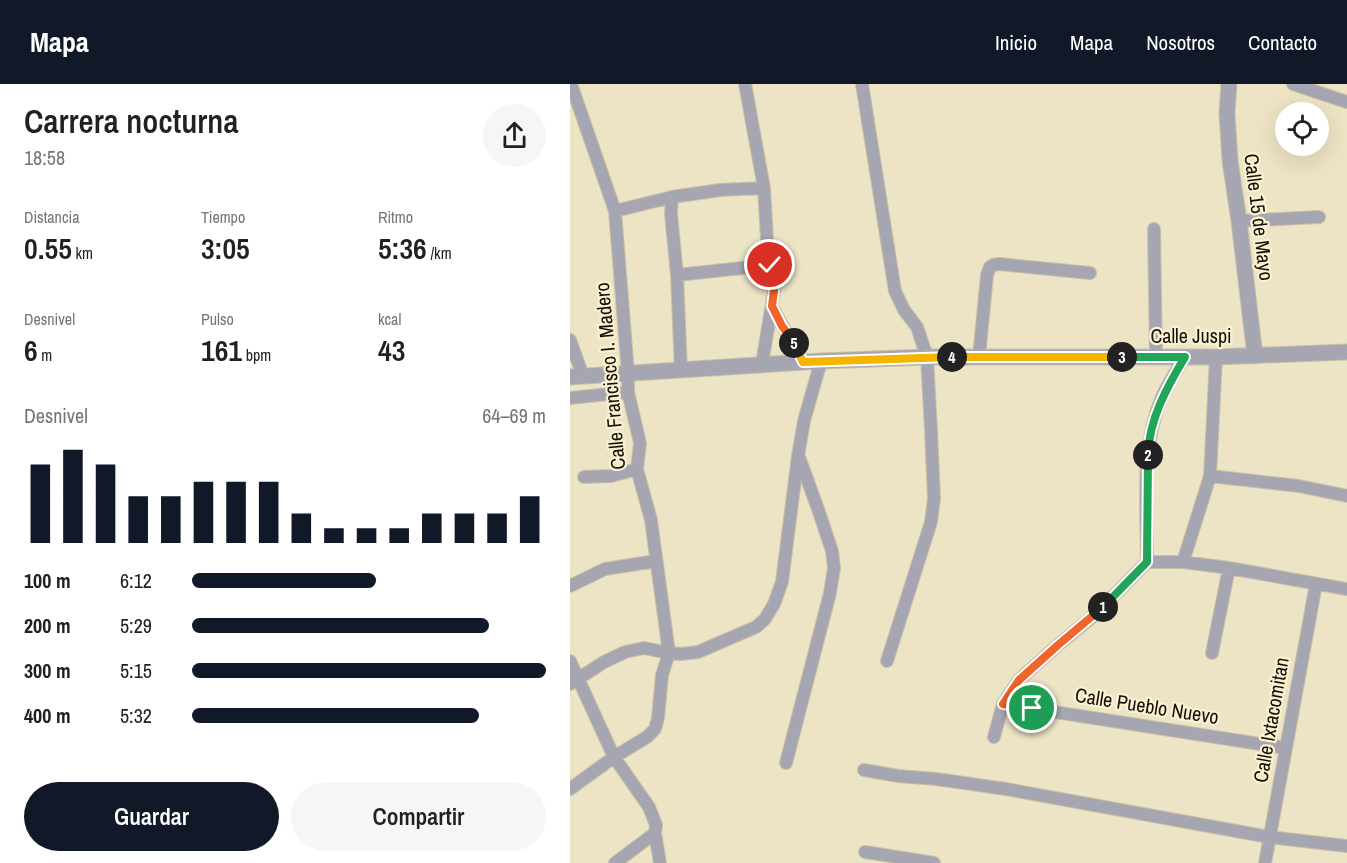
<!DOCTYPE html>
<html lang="es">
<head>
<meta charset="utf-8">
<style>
  :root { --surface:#fff; --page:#f6f6f6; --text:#202124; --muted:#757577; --accent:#111827 }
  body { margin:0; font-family:"Archivo Narrow",sans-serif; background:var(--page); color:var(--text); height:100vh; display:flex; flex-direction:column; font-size:22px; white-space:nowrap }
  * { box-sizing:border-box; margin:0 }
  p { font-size:20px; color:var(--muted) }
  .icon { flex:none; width:33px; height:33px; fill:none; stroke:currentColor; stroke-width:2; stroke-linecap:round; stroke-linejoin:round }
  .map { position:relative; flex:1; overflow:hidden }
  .sheet { display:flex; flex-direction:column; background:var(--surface); width:570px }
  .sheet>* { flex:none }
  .tools { position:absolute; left:705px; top:18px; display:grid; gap:12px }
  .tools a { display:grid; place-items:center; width:54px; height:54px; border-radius:50%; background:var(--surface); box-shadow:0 6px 24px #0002; font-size:30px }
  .pin { position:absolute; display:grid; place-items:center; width:51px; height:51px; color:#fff; margin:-26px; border:3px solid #fff; border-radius:50%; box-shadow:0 2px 6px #0007 }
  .km { position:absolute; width:30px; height:30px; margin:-15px; border-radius:50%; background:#222; color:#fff; font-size:16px; line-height:30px; text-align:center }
  .round { display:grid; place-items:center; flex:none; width:63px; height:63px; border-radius:32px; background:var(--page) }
  .summary { display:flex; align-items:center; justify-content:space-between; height:102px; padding:0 24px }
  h1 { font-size:33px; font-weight:600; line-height:45px }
  .metrics { display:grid; grid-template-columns:repeat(3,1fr); gap:9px; height:102px; padding:6px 24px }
  .metrics div { display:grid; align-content:center }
  .metrics b { font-size:30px; font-weight:600 }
  .metrics small { font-size:16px; font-weight:400 }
  .metrics p { font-size:16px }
  .chart { height:168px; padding:12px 24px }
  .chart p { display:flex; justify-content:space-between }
  .chart svg { width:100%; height:108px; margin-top:6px; stroke:var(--accent); stroke-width:6 }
  .cta { display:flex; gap:12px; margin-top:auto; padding:12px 24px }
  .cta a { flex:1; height:69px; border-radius:36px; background:var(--accent); color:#fff; font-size:24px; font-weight:600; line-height:69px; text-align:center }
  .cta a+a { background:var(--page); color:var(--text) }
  ul { padding:0 24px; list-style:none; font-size:20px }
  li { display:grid; grid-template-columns:96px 72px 1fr; align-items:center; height:45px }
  li i { height:15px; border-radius:8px; background:var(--accent) }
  header { display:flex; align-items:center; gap:36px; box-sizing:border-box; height:84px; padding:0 30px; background:var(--accent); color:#fff }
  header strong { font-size:28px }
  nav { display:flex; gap:33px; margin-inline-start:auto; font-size:21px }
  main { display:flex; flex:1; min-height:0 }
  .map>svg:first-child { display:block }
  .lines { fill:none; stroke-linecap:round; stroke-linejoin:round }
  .minor-casing { stroke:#cac1a6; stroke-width:14 }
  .tertiary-casing { stroke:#cac1a6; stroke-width:17 }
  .minor { stroke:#a5a6b2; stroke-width:12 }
  .tertiary { stroke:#a5a6b2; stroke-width:15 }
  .split-1-casing { stroke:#fff; stroke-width:12 }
  .split-2-casing { stroke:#fff; stroke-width:12 }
  .split-3-casing { stroke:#fff; stroke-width:12 }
  .split-4-casing { stroke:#fff; stroke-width:12 }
  .split-5-casing { stroke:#fff; stroke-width:12 }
  .split-6-casing { stroke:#fff; stroke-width:12 }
  .split-1 { stroke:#f0652b; stroke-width:8 }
  .split-2 { stroke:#22a559; stroke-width:8 }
  .split-3 { stroke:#22a559; stroke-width:8 }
  .split-4 { stroke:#f5b400; stroke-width:8 }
  .split-5 { stroke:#f5b400; stroke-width:8 }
  .split-6 { stroke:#f0652b; stroke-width:8 }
  .labels { text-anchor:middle; stroke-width:4.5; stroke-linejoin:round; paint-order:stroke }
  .street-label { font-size:20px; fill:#131006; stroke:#fbf0d2 }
</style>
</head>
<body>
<header>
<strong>Mapa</strong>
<nav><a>Inicio</a><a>Mapa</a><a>Nosotros</a><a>Contacto</a></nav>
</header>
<main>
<section class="sheet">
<div class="summary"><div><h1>Carrera nocturna</h1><p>18:58</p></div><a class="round"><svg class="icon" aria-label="share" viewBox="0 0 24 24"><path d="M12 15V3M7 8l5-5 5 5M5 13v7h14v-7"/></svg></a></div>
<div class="metrics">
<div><p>Distancia</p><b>0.55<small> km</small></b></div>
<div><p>Tiempo</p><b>3:05</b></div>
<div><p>Ritmo</p><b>5:36<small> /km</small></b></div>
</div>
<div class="metrics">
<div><p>Desnivel</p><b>6<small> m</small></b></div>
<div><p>Pulso</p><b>161<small> bpm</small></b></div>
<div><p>kcal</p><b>43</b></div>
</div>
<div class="chart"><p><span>Desnivel</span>64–69 m</p>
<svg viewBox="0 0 160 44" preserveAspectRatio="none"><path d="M5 44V12M15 44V6M25 44V12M35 44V25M45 44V25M55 44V19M65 44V19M75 44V19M85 44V32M95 44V38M105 44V38M115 44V38M125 44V32M135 44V32M145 44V32M155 44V25"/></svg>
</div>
<ul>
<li><b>100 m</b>6:12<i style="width:52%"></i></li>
<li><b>200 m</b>5:29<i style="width:84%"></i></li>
<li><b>300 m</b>5:15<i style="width:100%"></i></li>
<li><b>400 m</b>5:32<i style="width:81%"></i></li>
</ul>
<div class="cta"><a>Guardar</a><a>Compartir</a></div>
</section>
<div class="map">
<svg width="777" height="779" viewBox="0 0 777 779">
  <rect width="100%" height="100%" fill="#ede3c5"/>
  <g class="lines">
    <defs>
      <path id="minor" d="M 175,0 L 194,104 L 197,155 L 204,207 L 192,280
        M 292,0 L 325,207 L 334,226 L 347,243 L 357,273 L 361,346 L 364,415 L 361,438 L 317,577
        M 723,0 L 777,18
        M 102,113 L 101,130 L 107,191 L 111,287
        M 45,127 L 102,113 L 150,106 L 194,104
        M 669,137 L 749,133
        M 584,145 L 586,273
        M 107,191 L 200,181
        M 202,222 C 211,241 223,259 233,278
        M 0,256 L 13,292
        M 409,273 L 417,191 L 420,183 L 423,181 L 429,180 L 520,189
        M 0,314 L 58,308
        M 640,392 L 729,402 L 777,412
        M 14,393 L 41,392 L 67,385
        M 577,478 L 613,478 L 659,484 L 777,505
        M 613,478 L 640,392 L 646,273
        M 0,502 L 35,485 L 86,477
        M 642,569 L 659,484
        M 0,577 L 44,673 L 79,723 L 86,741 L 85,749 L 90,779
        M 0,600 L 34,578 L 55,568 L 74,564 L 99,569 L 111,570 L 128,568 L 186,543 L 195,535 L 204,520 L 212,498 L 228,372 L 234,337 L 251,277
        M 433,620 L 716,664
        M 424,653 L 433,620 L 449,596 L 488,561 L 527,529 L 577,478 C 577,424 570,363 592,313 C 598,299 607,286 615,273
        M 216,679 L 260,509 L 264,484 L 262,467 L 248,425 L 229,373
        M 294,686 L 328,692 L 366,695 L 436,705 L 699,753 L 777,762
        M 0,705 L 44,673 L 77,653 L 85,645 L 88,634 L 92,591 L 99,569 L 81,436 L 67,385 L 70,359 L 58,308 L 58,289 L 45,127 L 1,0
        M 295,768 L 364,779
        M 45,779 L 85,749
        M 695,779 L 746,500"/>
      <path id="tertiary" d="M 659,0 L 657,29 L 660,77 L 669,137 L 685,272
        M 0,293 L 251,277 L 357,273 L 646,273 L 777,268"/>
    </defs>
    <use href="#minor" class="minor-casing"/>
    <use href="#tertiary" class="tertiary-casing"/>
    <use href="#minor" class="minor"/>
    <use href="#tertiary" class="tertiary"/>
  </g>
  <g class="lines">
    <defs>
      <path id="split-1" d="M 462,624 L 433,620 L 449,596 L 488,561 L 533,523"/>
      <path id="split-2" d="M 533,523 L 577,478 L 578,371"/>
      <path id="split-3" d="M 552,273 L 615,273 C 597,303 579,335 578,371"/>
      <path id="split-4" d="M 382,273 L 552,273"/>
      <path id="split-5" d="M 224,259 L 233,278 L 382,273"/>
      <path id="split-6" d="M 200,181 L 204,207 L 202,222 L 212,242 L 224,259"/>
    </defs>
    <use href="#split-1" class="split-1-casing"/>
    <use href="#split-2" class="split-2-casing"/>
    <use href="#split-3" class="split-3-casing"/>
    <use href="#split-4" class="split-4-casing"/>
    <use href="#split-5" class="split-5-casing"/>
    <use href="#split-6" class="split-6-casing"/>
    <use href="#split-1" class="split-1"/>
    <use href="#split-2" class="split-2"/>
    <use href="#split-3" class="split-3"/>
    <use href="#split-4" class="split-4"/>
    <use href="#split-5" class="split-5"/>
    <use href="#split-6" class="split-6"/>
  </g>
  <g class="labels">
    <g class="street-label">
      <text transform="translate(689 133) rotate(83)" y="7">Calle 15 de Mayo</text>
      <text x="621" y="259">Calle Juspi</text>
      <text transform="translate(40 292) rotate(-95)" y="7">Calle Francisco I. Madero</text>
      <text transform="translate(577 622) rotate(9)" y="7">Calle Pueblo Nuevo</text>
      <text transform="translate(701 636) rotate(-80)" y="7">Calle Ixtacomitan</text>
    </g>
  </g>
</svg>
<div class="tools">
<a><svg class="icon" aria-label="locate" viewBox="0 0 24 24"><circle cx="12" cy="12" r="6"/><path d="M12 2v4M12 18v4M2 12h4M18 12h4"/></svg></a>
</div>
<div class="pin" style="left:462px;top:624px;background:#1e9e55"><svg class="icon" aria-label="arrive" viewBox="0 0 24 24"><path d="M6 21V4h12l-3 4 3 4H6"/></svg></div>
<div class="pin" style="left:200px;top:181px;background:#d93025"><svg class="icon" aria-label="check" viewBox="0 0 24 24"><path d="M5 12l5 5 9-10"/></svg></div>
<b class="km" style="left:533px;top:523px">1</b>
<b class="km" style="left:578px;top:371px">2</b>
<b class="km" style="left:552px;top:273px">3</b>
<b class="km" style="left:382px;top:273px">4</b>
<b class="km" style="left:224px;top:259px">5</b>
</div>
</main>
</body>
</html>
